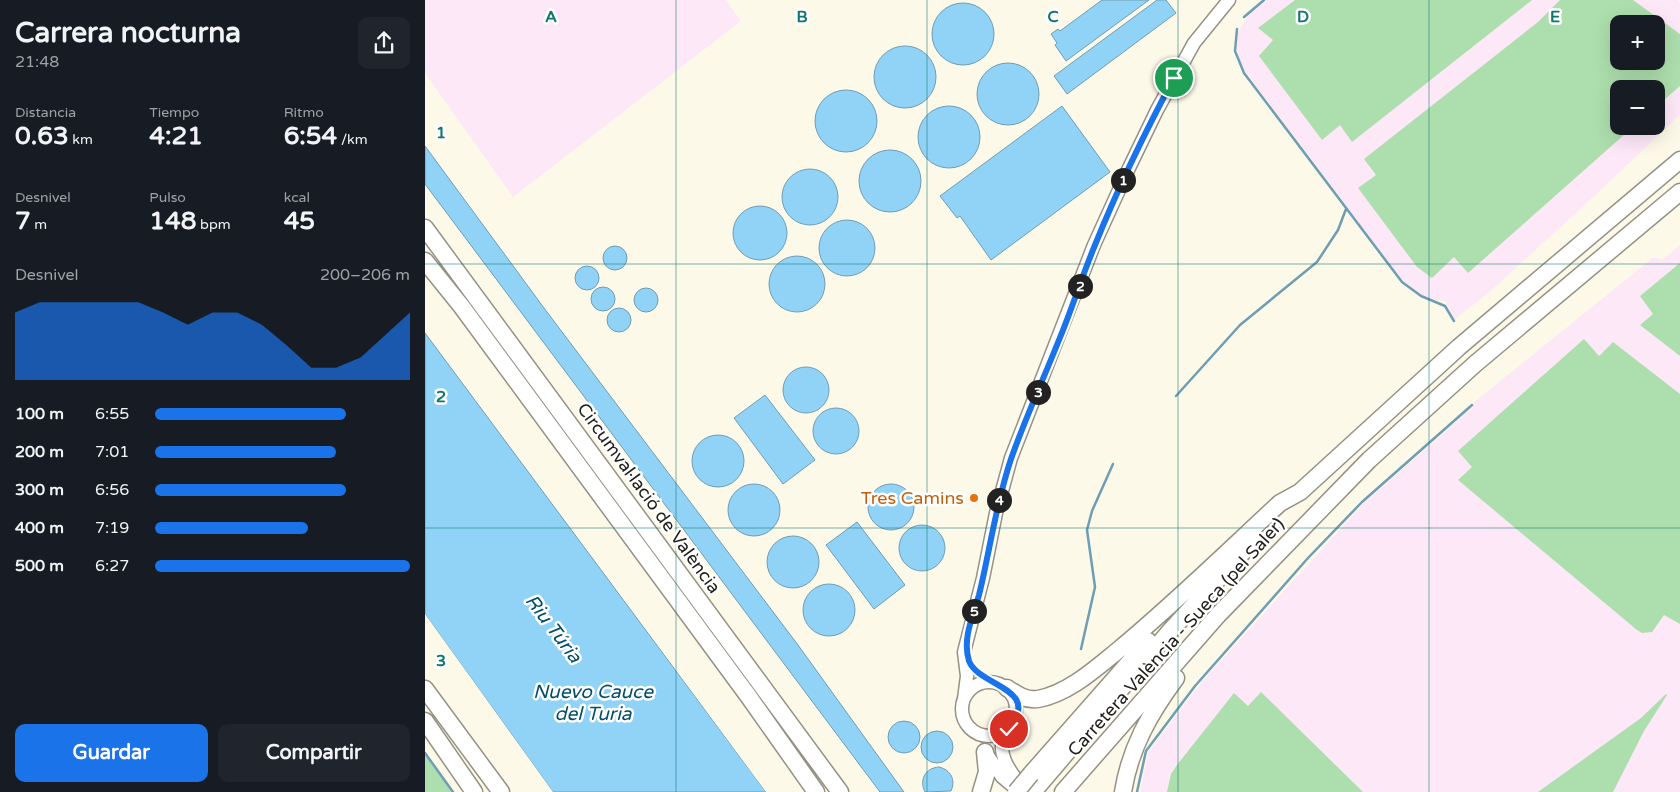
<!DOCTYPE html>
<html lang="es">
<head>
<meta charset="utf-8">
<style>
  :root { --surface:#171b24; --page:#20242c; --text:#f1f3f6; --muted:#9ea1a6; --accent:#1a73e8 }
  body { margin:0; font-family:"Varela Round",sans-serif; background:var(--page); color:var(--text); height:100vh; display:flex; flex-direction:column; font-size:19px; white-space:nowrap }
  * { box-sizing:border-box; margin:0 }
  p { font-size:16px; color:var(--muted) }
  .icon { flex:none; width:28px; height:28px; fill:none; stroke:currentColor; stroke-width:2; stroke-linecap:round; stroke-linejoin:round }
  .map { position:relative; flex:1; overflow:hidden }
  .drawer { display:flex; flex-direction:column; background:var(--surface); width:425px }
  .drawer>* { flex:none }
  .tools { position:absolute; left:1185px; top:15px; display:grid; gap:10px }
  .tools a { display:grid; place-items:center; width:55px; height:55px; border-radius:10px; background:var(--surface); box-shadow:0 5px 20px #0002; font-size:25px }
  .pin { position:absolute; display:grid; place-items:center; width:42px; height:42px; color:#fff; margin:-21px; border:2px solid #fff; border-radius:50%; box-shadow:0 1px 5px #0007 }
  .km { position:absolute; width:25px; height:25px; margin:-12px; border-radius:50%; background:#222; color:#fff; font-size:14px; line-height:25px; text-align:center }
  .round { display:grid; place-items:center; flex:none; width:52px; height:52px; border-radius:10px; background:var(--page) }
  .headline { display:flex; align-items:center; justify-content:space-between; height:85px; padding:0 15px }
  h1 { font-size:28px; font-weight:800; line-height:38px }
  .stats { display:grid; grid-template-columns:repeat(3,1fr); gap:8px; height:85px; padding:5px 15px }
  .stats div { display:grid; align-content:center }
  .stats b { font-size:25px; font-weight:800 }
  .stats small { font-size:14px; font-weight:400 }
  .stats p { font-size:14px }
  .chart { height:140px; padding:10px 15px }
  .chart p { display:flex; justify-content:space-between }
  .chart svg { width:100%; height:90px; margin-top:5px; fill:var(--accent); opacity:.7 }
  .button { display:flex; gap:10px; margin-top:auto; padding:10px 15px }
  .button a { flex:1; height:58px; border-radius:10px; background:var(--accent); color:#fff; font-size:20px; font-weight:800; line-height:58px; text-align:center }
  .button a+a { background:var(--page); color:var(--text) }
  ul { padding:0 15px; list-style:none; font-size:16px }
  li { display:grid; grid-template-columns:80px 60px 1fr; align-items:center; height:38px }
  li i { height:12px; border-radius:6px; background:var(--accent) }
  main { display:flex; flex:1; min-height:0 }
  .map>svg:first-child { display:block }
  .industrial { fill:#fde8f7; fill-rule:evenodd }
  .green { fill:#addead; fill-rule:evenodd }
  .water { fill:#90d3f7; stroke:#6e9db4 }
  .pier { fill:#fdf9e9 }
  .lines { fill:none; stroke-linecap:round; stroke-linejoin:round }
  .stream { stroke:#6e9db4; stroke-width:2.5 }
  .secondary-casing { stroke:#959283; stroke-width:15 }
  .highway-casing { stroke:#959283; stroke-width:19 }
  .secondary { stroke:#fff; stroke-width:12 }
  .highway { stroke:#fff; stroke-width:16 }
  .highway-bridge-casing { stroke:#959283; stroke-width:19; stroke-linecap:butt }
  .highway-bridge { stroke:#fff; stroke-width:16 }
  .route-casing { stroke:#fff; stroke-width:10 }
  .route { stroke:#1a73e8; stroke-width:6 }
  .grid { fill:none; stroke:#0f766e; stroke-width:1; stroke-opacity:0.55 }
  .food-dot { fill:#e8710a; stroke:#fff; stroke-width:2 }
  .labels { text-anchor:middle; stroke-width:5; stroke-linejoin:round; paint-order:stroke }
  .street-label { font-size:18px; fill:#201f19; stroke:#fff }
  .food-label { font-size:18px; fill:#c56008; stroke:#fff; text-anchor:end }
  .water-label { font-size:19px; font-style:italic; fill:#024e6c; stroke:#fff }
  .grid-label { font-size:16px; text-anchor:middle; font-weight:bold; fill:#0f766e; stroke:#fff; stroke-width:5; stroke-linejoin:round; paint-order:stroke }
</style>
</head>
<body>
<main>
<section class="drawer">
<div class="headline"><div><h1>Carrera nocturna</h1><p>21:48</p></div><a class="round"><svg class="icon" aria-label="share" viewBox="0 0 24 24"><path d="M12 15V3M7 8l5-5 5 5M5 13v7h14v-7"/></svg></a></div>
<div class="stats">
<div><p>Distancia</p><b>0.63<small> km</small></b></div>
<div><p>Tiempo</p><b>4:21</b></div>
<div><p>Ritmo</p><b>6:54<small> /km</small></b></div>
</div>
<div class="stats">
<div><p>Desnivel</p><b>7<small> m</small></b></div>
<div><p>Pulso</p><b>148<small> bpm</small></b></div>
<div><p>kcal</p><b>45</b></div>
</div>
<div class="chart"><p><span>Desnivel</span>200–206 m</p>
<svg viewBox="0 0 160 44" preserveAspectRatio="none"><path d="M0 44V11L10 6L20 6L30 6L40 6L50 6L60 11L70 17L80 11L90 11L100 17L110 27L120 38L130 38L140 33L150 22L160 11V44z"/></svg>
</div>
<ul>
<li><b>100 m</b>6:55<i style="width:75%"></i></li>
<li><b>200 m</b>7:01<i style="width:71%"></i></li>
<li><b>300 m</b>6:56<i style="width:75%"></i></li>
<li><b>400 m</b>7:19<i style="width:60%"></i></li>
<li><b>500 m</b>6:27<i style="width:100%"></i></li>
</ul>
<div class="button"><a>Guardar</a><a>Compartir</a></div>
</section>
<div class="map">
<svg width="1255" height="792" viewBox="0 0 1255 792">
  <rect width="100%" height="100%" fill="#fdf9e9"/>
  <path class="industrial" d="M 0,0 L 301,0 L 316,21 L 88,197 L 0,73 Z
    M 841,0 L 1253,0 L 1255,2 L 1255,115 L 1149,215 L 1062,294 L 1030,319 L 1020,301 L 1010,300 L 995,294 L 976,279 L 817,67 L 811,47 L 813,32 L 825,13 ZM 1194,24 L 1231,24 L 1231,61 L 1194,61 ZM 1194,89 L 1231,89 L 1231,126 L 1194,126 Z
    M 1255,245 L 1255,792 L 715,792 L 723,752 L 779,679 L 939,503 L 1048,407 L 1048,403 L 1229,257 L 1237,260 Z"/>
  <path class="green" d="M 870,0 L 1107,0 L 927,142 L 915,125 L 897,140 L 834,56 L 848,40 L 833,28 Z
    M 1135,0 L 1208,0 L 1255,34 L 1255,86 L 1231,107 L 1231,89 L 1194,89 L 1194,126 L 1209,126 L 1043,273 L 1029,257 L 1007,278 L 992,267 L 933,188 L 951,175 L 939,159 L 1113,22 ZM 1194,24 L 1231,24 L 1231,61 L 1194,61 Z
    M 1255,263 L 1255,356 L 1215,325 L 1228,314 L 1215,296 Z
    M 1159,339 L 1174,356 L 1188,342 L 1255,394 L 1255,624 L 1239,615 L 1227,632 L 1217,633 L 1212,630 L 1033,480 L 1047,467 L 1033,451 Z
    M 836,692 L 938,792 L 742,792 L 746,774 L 752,765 L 809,693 L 823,706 Z
    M 1241,694 L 1242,695 L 1219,731 L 1188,792 L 1113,792 L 1216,718 Z
    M 0,755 L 27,792 L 0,792 Z"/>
  <path class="water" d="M 677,0 L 724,0 L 641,61 L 630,45 L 632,43 L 626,34 L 633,29 L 635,31 Z
    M 732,0 L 741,0 L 751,13 L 642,94 L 629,76 Z
    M507 34a31 31 0 1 1 62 0a31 31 0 1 1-62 0Z
    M449 77a31 31 0 1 1 62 0a31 31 0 1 1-62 0Z
    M552 94a31 31 0 1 1 62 0a31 31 0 1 1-62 0Z
    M390 121a31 31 0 1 1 62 0a31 31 0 1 1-62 0Z
    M493 137a31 31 0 1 1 62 0a31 31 0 1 1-62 0Z
    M 637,106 L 685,172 L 566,260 L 535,216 L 532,218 L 515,196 Z
    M 0,146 L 119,308 L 373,645 L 479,792 L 455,792 L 0,184 Z
    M434 181a31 31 0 1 1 62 0a31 31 0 1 1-62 0Z
    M357 197a28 28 0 1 1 56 0a28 28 0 1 1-56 0Z
    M308 233a27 27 0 1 1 54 0a27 27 0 1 1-54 0Z
    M394 248a28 28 0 1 1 56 0a28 28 0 1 1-56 0Z
    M178 258a12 12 0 1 1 24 0a12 12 0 1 1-24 0Z
    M344 284a28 28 0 1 1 56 0a28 28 0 1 1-56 0Z
    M150 278a12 12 0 1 1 24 0a12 12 0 1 1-24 0Z
    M166 299a12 12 0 1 1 24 0a12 12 0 1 1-24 0Z
    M209 300a12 12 0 1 1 24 0a12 12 0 1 1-24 0Z
    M182 320a12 12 0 1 1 24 0a12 12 0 1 1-24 0Z
    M 0,333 L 341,792 L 128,792 L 0,614 Z
    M358 390a23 23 0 1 1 46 0a23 23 0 1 1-46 0Z
    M 340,395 L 390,460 L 358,484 L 309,418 Z
    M388 431a23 23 0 1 1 46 0a23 23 0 1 1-46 0Z
    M267 461a26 26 0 1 1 52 0a26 26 0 1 1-52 0Z
    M443 507a23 23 0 1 1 46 0a23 23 0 1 1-46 0Z
    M303 510a26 26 0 1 1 52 0a26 26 0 1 1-52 0Z
    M 432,522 L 480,585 L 449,609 L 401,545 Z
    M474 548a23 23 0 1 1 46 0a23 23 0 1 1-46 0Z
    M342 562a26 26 0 1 1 52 0a26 26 0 1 1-52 0Z
    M378 610a26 26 0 1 1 52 0a26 26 0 1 1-52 0Z
    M463 737a16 16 0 1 1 32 0a16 16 0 1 1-32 0Z
    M496 747a16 16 0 1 1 32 0a16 16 0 1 1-32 0Z
    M 514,767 C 526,770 531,780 526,791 L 500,792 C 494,780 500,768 514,767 Z"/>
  <path class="pier" d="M 0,330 L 2,331 L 343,792 L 341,792 Z
    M 0,614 L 59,696 L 128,792 L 125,792 L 0,618 Z"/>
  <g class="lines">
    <path class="stream" d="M 819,17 L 839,0
      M 812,29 L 810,51 L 819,73 L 977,282 L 996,296 L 1020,306 L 1029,321
      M 751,396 L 815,325 L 892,262 L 913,230 L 921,209
      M 656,649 L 670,587 L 662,530 L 667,511 L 688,464
      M 0,753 L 28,792
      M 712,792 L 721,751 L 770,686 L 883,558 L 937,502 L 1047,405"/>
    <defs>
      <path id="secondary" d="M537 709a27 27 0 1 1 54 0a27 27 0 1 1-54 0Z
        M 539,699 L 542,676 L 539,652 L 558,578 L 571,513 L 586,458 L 669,245 L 704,168 L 732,110 L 769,43 L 804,0
        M 583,729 C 567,751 586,774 601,790
        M 562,754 L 577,777 L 595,792"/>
      <path id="highway" d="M 0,228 L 415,792
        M 0,261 L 37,307 L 324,697 L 391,792
        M 582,688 C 591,694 601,701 613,699 C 642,694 669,670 691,652 C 748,605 801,553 855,503 L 875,492 L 1034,347 L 1255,160
        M 0,689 L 76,792
        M 0,721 L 49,792
        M 606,774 L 723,641
        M 556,792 L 562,772 L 560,752
        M 608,792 L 746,630 L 829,540
        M 638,792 L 793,615 L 944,460 L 1050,364 L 1255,192
        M 698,792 C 705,748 725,713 751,678"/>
    </defs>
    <use href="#secondary" class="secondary-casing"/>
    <use href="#highway" class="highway-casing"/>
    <use href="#secondary" class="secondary"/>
    <use href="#highway" class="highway"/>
    <defs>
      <path id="highway-bridge" d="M 591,792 L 606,774"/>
    </defs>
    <use href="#highway-bridge" class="highway-bridge-casing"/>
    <use href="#highway-bridge" class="highway-bridge"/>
  </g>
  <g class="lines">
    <defs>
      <path id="route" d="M 584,729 C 617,687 554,687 544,661 C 537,639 548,616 554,595 C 565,550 571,503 586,459 C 600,419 618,380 634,340 C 647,309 657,276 670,245 C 693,188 720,132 749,78"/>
    </defs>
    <use href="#route" class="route-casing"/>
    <use href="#route" class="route"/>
  </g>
  <path class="grid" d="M 251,0 L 251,792M 502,0 L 502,792M 753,0 L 753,792M 1004,0 L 1004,792M 0,264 L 1255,264M 0,528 L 1255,528"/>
  <circle class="food-dot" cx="549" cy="498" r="5"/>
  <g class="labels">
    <g class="street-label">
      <text transform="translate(224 498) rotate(54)" y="6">Circumval·lació de València</text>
      <text transform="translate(751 637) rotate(-48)" y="6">Carretera València - Sueca (pel Saler)</text>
    </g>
    <g class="food-label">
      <text x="539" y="504">Tres Camins</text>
    </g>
    <g class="water-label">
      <text transform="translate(129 628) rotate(53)" y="7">Riu Túria</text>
      <text x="168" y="698">Nuevo Cauce<tspan x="168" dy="22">del Turia</tspan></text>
    </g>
  </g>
  <g class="grid-label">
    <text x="126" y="22">A</text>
    <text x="377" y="22">B</text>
    <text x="628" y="22">C</text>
    <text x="878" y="22">D</text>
    <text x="1130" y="22">E</text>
    <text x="16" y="138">1</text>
    <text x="16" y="402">2</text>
    <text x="16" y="666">3</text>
  </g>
</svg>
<div class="tools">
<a>+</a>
<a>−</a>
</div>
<div class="pin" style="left:749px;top:78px;background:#1e9e55"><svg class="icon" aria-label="arrive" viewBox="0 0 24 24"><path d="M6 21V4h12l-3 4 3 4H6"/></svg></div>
<div class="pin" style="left:584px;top:729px;background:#d93025"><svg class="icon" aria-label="check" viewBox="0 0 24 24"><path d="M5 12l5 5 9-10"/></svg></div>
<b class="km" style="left:698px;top:180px">1</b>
<b class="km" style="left:655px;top:286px">2</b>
<b class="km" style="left:613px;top:392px">3</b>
<b class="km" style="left:574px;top:500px">4</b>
<b class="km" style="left:549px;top:611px">5</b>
</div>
</main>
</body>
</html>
